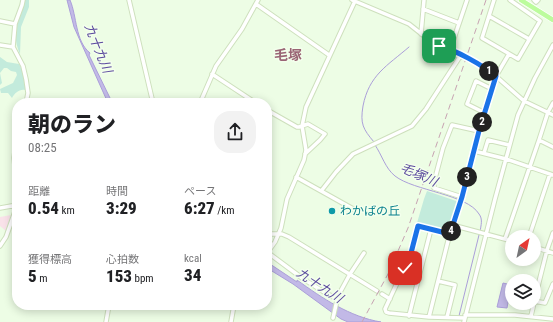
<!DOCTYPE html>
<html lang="ja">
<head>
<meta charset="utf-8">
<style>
  :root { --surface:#fff; --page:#f2f2f2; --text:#202124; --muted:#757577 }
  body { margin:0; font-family:"Roboto Condensed","Noto Sans JP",sans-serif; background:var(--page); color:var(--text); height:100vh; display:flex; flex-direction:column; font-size:15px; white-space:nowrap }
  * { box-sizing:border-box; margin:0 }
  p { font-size:13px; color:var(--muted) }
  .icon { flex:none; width:22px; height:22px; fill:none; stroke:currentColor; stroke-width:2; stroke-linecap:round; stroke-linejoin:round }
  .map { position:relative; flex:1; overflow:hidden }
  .drawer { position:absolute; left:12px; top:98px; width:260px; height:212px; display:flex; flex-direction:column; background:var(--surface); border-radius:16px; box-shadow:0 2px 10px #0003 }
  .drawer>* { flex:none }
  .needle { width:26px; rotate:33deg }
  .fabs { position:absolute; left:505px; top:230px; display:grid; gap:8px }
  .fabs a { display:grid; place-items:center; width:36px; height:36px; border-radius:50%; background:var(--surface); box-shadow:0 2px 10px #0003; font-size:20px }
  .pin { position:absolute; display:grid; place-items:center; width:34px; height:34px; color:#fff; margin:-17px; border-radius:8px; box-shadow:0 2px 6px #0006 }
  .km { position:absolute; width:20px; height:20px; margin:-10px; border-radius:50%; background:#222; color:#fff; font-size:11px; line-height:20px; text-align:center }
  .round { display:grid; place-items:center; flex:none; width:42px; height:42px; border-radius:16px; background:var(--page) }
  .overview { display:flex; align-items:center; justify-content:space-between; height:68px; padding:0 16px }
  h1 { font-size:22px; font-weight:800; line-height:30px }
  .stats { display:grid; grid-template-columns:repeat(3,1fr); gap:6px; height:68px; padding:4px 16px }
  .stats div { display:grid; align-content:center }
  .stats b { font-size:17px; font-weight:800 }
  .stats small { font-size:11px; font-weight:400 }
  .stats p { font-size:11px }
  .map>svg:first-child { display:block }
  .education { fill:#f9e2e9 }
  .green { fill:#c3ebdc }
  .water { fill:#c2b9e7; stroke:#ab9fd9 }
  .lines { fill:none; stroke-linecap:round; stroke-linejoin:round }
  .stream { stroke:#ab9fd9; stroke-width:1 }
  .minor-casing { stroke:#cee0bd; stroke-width:5.5 }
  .major-casing { stroke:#fff; stroke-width:6 }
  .minor { stroke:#fff; stroke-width:3.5 }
  .major { stroke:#bcfc9d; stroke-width:4.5 }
  .rail { stroke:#c7a3b2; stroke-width:1; stroke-dasharray:6 4; stroke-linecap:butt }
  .route-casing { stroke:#fff; stroke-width:8 }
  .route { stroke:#1a73e8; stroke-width:5 }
  .culture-dot { fill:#0f9aa8; stroke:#f3ffec; stroke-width:1.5 }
  .labels { text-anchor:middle; stroke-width:3; stroke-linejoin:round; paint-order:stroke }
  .culture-label { font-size:12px; fill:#0d838f; stroke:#f3ffec; text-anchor:start }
  .water-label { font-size:13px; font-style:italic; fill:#5d4c9f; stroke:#f3ffec }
  .quarter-label { font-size:14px; font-weight:bold; fill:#9a6575; stroke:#f3ffec }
</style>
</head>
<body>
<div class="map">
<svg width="553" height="322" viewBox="0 0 553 322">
  <rect width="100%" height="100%" fill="#edfde5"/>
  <path class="education" d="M 11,215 L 6,231 L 0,226 L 0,217 Z"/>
  <path class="green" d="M 25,0 L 29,0 L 29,7 L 21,27 L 20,54 C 16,45 14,35 17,25 C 19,16 24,9 25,0 Z
    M 0,57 L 7,62 L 19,64 C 23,70 26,82 25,90 C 19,89 15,93 12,98 L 8,93 L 1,93 L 0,89 L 13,83 L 17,75 L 16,72 L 11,71 L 7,68 L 4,68 L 0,73 L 2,83 L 0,85 Z
    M 427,191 L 459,202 L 448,231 L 417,223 L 424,199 Z"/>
  <path class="water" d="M 67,0 L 70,0 C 77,16 75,41 90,53 L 89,55 L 111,100 L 109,100 L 110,103 L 108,103 L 74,27 Z
    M 267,262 L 297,282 L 297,280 C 322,298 350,317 381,322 L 348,322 L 341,319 L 293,284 L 267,268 Z
    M 503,283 L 511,285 L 507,308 L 497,307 Z"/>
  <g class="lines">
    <path class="stream" d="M 374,142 C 363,129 360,124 363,106 C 369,75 387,66 409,47
      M 375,145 C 382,155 385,168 395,176 C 414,191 467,194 479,214 C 483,219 481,225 480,232
      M 459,316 L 479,235"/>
    <defs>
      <path id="minor" d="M 23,0 L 22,5 L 15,24 L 13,47 L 23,66 L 26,79 L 28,93 L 26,103
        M 129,0 L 153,103
        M 352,0 L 409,24 L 433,43 L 456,53 L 490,71 L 524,101 L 553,115
        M 494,0 L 482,38 L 518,59 L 540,21 L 510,0
        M 534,0 L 536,2 L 538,0
        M 256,4 L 329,55
        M 423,9 L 459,23
        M 489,16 L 529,39
        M 0,21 L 15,24
        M 421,34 L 424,0
        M 0,45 L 13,47
        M 450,50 L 467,0
        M 212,74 L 256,103
        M 200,103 L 216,66 L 242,29 L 258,0
        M 553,103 L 548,112 L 539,140 L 553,147
        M 267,110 L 297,127 L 299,127 L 308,124 L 325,134 L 320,140 L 305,154
        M 485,113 L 467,104 L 476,81 L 492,89
        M 17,137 L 14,158 L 17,183
        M 474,151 L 506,159 L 553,175
        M 484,153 L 488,140 L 509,145
        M 296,177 L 355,210
        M 322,190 L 336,172 L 353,154 L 412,126 L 426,109 L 461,55
        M 462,197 L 434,188 L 434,182 L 443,148 L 452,125 L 479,131
        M 0,208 L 17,205
        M 452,225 L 462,197 L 479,131 L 496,76 L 509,54
        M 267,234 L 282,234 L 289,237 L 377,291
        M 529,237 L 550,174
        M 505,239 L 539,140
        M 0,246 L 6,237 L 17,206
        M 534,247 L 553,253
        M 267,252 L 302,278 L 324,292 L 337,299
        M 267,253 L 275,242 L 281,228 L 287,199 L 304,160 L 306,150 L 302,126 L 306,107 L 355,1
        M 438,281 L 455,285 L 447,317
        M 382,294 L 390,299
        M 534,301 L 545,303 L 553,284
        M 534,302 L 547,250 L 553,233
        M 465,315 L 515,315 L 553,319
        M 409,316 L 431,229
        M 531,316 L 534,303
        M 429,317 L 389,313 L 386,312 L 385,309 L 411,253 L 418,227 L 419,226 L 450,234
        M 333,318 L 338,296 L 350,274 L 364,253
        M 465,318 L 429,317 L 452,225 L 512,241
        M 106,322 L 109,305
        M 231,322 L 234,305
        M 464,322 L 495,199 L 518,115 L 535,78 L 553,45"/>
      <path id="major" d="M 521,0 L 553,20"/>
    </defs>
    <use href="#minor" class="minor-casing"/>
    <use href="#major" class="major-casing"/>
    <use href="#minor" class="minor"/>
    <use href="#major" class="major"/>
    <path class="rail" d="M 362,322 L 388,274 L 408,228 L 486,0"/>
  </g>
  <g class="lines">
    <defs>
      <path id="route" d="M 405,268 L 411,253 L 418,226 L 450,234 L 462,197 L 479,131 L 496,76 C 482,65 456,50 439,46"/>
    </defs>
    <use href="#route" class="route-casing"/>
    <use href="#route" class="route"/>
  </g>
  <circle class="culture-dot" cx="332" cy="211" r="4"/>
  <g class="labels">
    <g class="culture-label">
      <text x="340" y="215">わかばの丘</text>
    </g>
    <g class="water-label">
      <text transform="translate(99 48) rotate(68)" y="5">九十九川</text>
      <text transform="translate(419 174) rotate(24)" y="5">毛塚川</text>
      <text transform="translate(320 285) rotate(33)" y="5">九十九川</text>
    </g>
    <g class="quarter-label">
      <text x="288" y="60">毛塚</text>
    </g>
  </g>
</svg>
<div class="fabs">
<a><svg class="needle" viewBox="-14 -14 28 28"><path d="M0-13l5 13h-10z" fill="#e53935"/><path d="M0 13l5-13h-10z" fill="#757577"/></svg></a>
<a><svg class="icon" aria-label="layers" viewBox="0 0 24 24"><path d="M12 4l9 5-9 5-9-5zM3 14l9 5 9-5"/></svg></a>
</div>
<div class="pin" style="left:439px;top:46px;background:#1e9e55"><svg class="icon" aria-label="arrive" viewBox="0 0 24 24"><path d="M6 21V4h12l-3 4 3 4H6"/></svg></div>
<div class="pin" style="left:405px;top:268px;background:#d93025"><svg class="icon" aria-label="check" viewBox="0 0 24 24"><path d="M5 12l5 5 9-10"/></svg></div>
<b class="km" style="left:489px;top:71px">1</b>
<b class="km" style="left:482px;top:122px">2</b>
<b class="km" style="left:467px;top:177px">3</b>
<b class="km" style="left:451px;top:231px">4</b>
<section class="drawer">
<div class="overview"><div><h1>朝のラン</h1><p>08:25</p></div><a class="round"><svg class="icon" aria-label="share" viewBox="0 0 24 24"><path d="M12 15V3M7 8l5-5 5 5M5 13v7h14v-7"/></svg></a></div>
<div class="stats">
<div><p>距離</p><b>0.54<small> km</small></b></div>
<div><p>時間</p><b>3:29</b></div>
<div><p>ペース</p><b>6:27<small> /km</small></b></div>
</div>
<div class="stats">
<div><p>獲得標高</p><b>5<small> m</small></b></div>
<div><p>心拍数</p><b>153<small> bpm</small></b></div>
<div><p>kcal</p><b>34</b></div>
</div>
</section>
</div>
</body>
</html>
